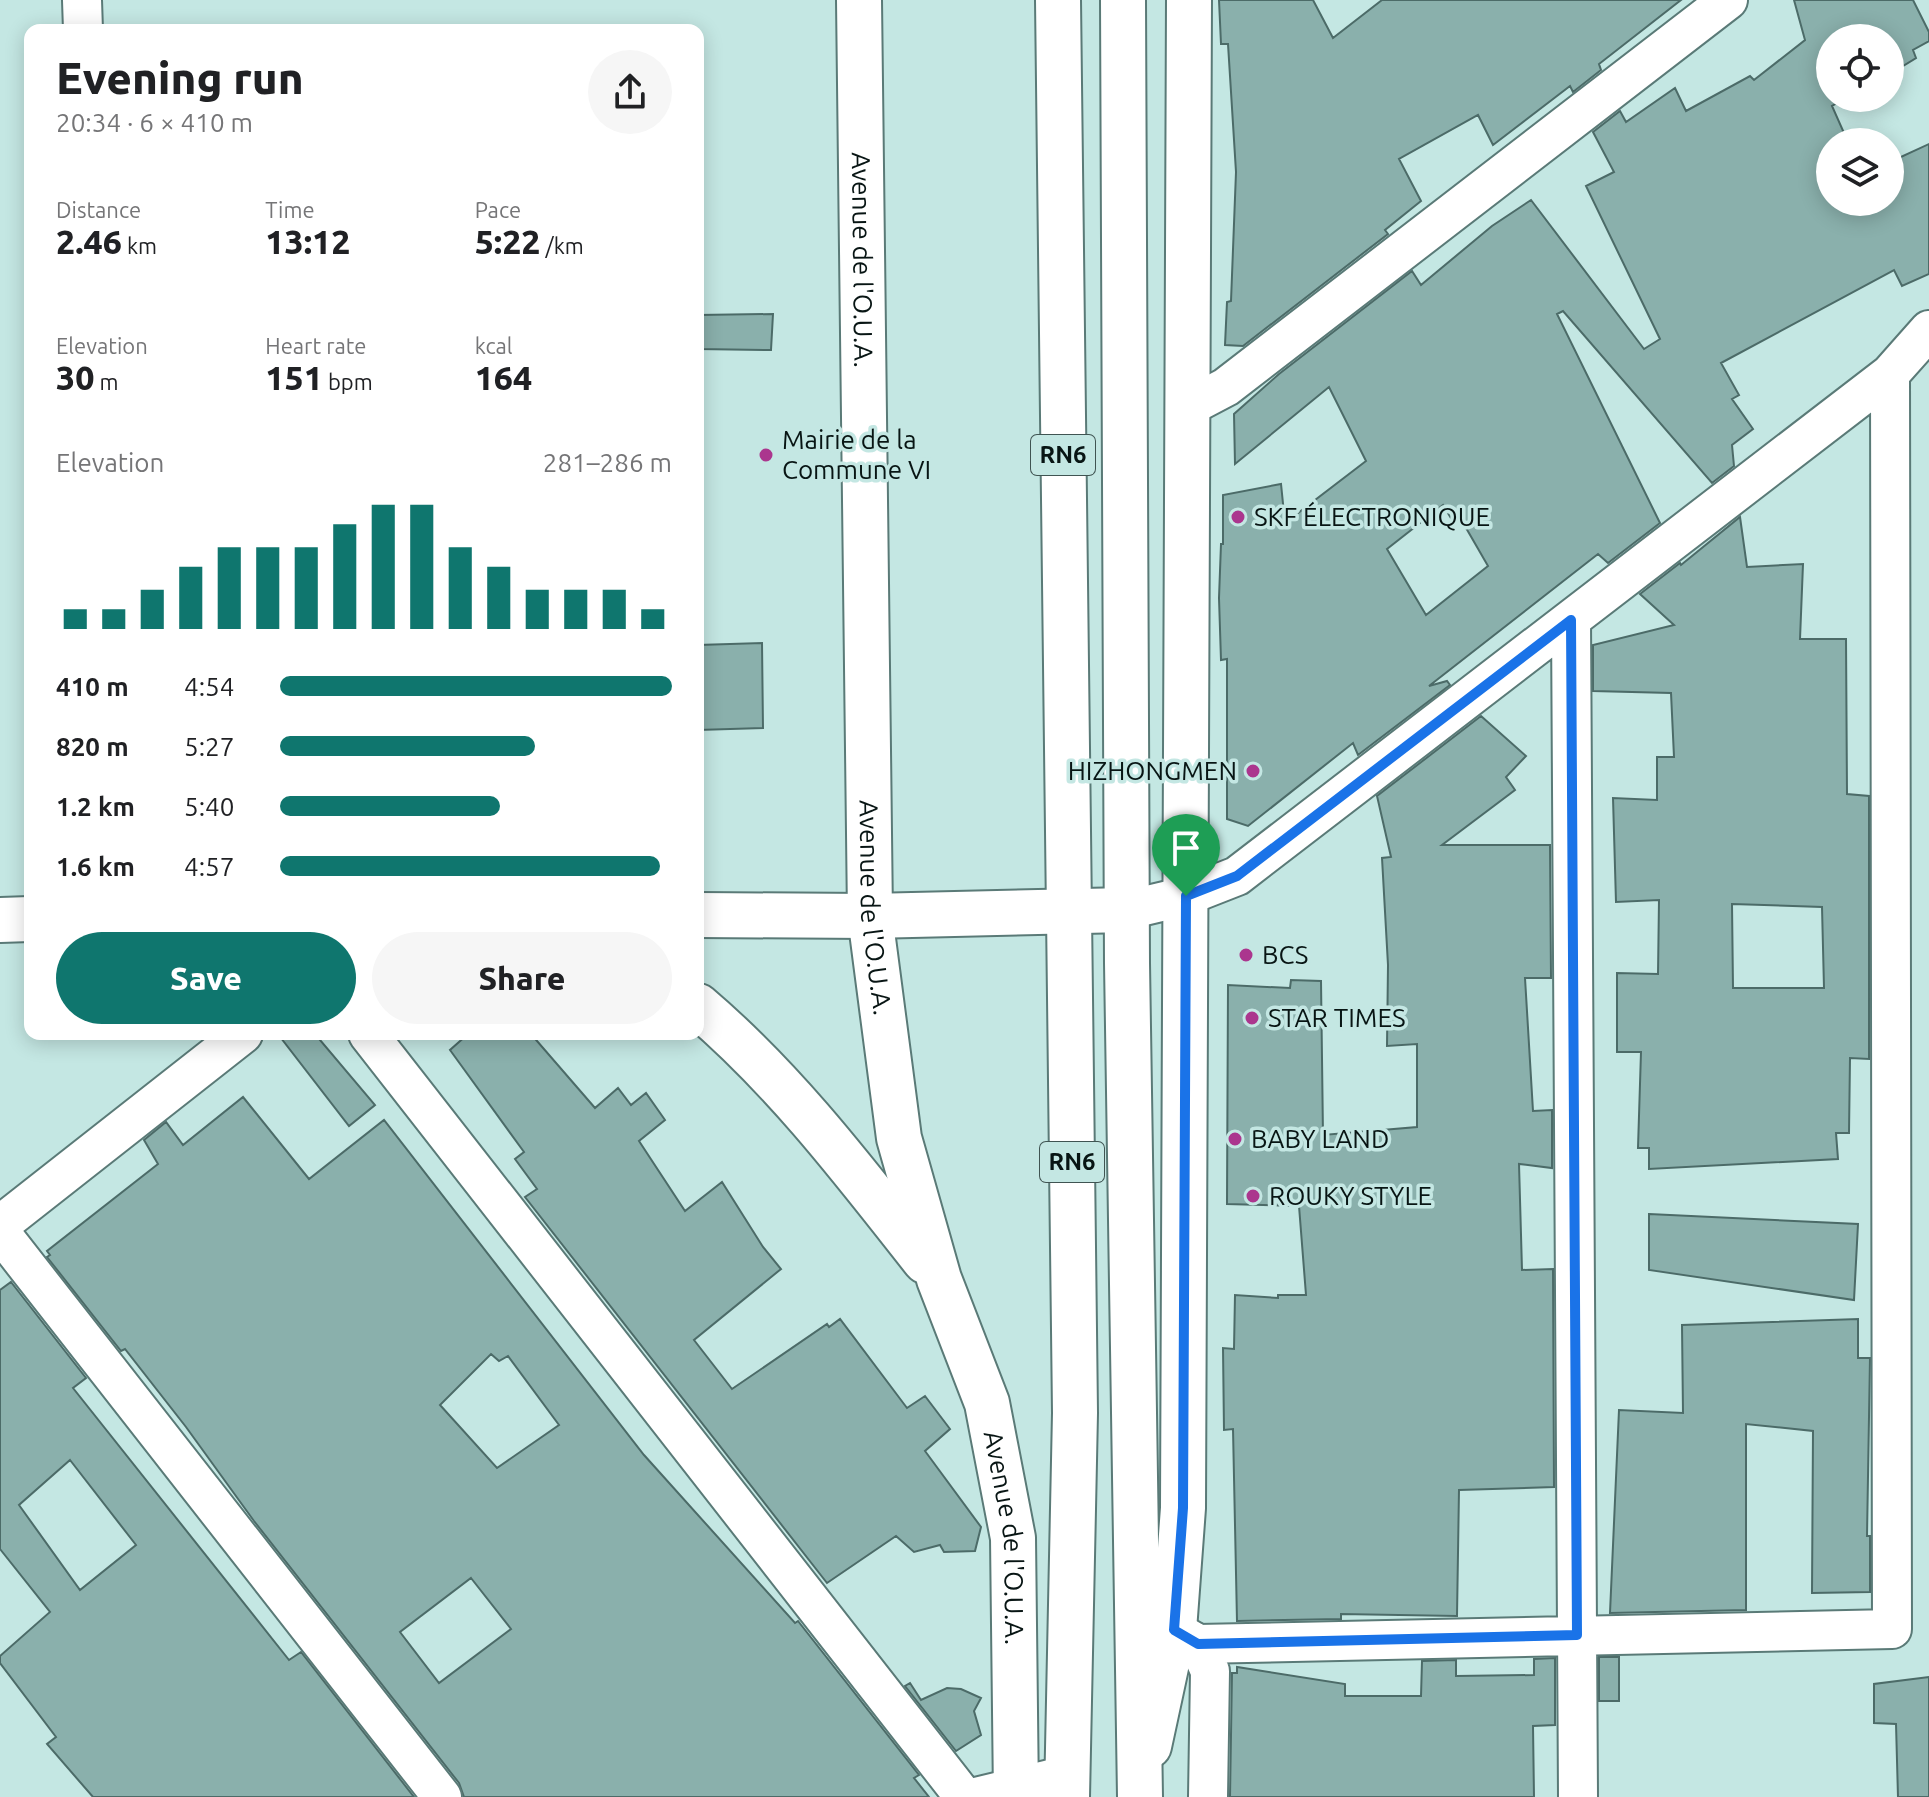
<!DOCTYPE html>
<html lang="en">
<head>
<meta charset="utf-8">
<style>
  :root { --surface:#fff; --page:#f6f6f6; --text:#202124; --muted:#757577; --accent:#0f766e }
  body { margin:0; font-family:Ubuntu,sans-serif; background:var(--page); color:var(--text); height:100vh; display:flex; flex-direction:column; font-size:30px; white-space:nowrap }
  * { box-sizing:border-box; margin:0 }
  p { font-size:26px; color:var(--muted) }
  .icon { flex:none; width:44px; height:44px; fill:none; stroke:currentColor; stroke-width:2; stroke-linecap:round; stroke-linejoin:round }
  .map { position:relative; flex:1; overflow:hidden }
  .details { position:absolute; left:24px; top:24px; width:680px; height:1016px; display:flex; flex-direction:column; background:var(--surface); border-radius:16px; box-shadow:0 4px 20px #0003 }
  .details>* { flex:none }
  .fabs { position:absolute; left:1816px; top:24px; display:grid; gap:16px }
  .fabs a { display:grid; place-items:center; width:88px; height:88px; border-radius:50%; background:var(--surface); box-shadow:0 4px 20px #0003; font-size:40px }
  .pin { position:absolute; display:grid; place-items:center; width:68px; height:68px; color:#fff; margin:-82px -34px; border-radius:50% 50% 50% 0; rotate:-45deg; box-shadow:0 0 8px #0007 }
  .pin .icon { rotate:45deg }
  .round { display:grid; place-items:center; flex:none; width:84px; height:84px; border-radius:42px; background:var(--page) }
  .headline { display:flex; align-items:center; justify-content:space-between; height:136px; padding:0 32px }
  h1 { font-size:44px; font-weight:800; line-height:60px }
  .figures { display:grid; grid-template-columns:repeat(3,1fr); gap:12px; height:136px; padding:8px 32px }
  .figures div { display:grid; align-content:center }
  .figures b { font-size:34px; font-weight:800 }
  .figures small { font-size:22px; font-weight:400 }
  .figures p { font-size:22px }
  .chart { height:224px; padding:16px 32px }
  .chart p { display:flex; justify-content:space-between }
  .chart svg { width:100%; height:144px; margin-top:8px; stroke:var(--accent); stroke-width:6 }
  .cta { display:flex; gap:16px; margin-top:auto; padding:16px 32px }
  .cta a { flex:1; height:92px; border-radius:48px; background:var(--accent); color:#fff; font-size:32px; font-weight:800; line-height:92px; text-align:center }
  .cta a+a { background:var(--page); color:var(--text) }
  ul { padding:0 32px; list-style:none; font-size:26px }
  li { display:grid; grid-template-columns:128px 96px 1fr; align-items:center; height:60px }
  li i { height:20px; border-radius:10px; background:var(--accent) }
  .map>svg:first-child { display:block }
  .building { fill:#8ab0ac; stroke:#4c6b68; stroke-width:2; fill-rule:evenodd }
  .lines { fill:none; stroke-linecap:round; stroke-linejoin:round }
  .minor-casing { stroke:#5a7a77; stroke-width:42 }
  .tertiary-casing { stroke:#5a7a77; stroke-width:48 }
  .trunk-casing { stroke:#5a7a77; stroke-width:48 }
  .minor { stroke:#fff; stroke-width:38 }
  .tertiary { stroke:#fff; stroke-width:44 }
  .trunk { stroke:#fff; stroke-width:44 }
  .route-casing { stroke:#fff; stroke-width:16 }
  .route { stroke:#1a73e8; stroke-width:10 }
  .poi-dot { fill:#ab368e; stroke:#c4e7e3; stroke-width:3 }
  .labels { text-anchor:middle; stroke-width:7; stroke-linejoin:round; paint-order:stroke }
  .shield { fill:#c4e7e3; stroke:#405452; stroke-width:2 }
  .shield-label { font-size:24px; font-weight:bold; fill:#081514 }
  .street-label { font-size:26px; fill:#081514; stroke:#c4e7e3 }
  .poi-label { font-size:26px; fill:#081514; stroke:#c4e7e3; text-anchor:start }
</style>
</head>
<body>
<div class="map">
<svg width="1929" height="1797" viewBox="0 0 1929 1797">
  <rect width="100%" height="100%" fill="#c4e7e3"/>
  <path class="building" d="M 1219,0 L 1313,0 L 1333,38 L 1382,0 L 1681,0 L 1599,64 L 1601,70 L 1573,92 L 1570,86 L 1493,145 L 1478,115 L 1399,159 L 1421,201 L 1385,230 L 1388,234 L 1243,346 L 1225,345 L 1227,302 L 1231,301 L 1236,172 L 1228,44 L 1221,44 Z
    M 1794,0 L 1913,0 L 1929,32 L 1929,41 L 1913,50 L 1916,58 L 1890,74 L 1890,38 L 1830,38 L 1830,98 L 1846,98 L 1832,106 L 1848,142 L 1830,142 L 1830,202 L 1890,202 L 1890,162 L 1929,144 L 1929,274 L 1902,286 L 1894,270 L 1721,363 L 1739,395 L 1732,399 L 1753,429 L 1732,445 L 1734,466 L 1712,483 L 1563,311 L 1557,314 L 1660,523 L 1608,563 L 1598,554 L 1429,686 L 1447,681 L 1450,685 L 1358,755 L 1353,743 L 1248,826 L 1227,819 L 1227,659 L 1221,660 L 1219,598 L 1221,544 L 1223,544 L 1223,495 L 1281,484 L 1285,523 L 1366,461 L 1329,387 L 1235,464 L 1234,414 L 1279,374 L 1412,271 L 1421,285 L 1492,226 L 1531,200 L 1644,349 L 1660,339 L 1586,186 L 1614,172 L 1593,132 L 1620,111 L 1626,122 L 1675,88 L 1686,111 L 1750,76 L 1754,80 L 1805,40 ZM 1443,505 L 1454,523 L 1462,521 L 1488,566 L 1426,615 L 1387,549 Z
    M 773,314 L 771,350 L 698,349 L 698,315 Z
    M 1740,517 L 1747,567 L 1803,564 L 1800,639 L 1846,639 L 1847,794 L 1869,796 L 1869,1059 L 1850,1058 L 1849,1133 L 1836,1133 L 1838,1159 L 1649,1169 L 1649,1148 L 1638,1148 L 1641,1052 L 1617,1052 L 1617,973 L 1658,974 L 1659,900 L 1616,902 L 1613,798 L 1657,800 L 1657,757 L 1674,757 L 1671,693 L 1593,691 L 1593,645 L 1674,625 L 1640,594 L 1680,563 L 1681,565 ZM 1732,904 L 1822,907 L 1824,988 L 1733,988 Z
    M 762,643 L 763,728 L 698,730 L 698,645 Z
    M 1481,716 L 1526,756 L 1506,777 L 1515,790 L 1442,845 L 1550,845 L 1551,978 L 1525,978 L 1533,1111 L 1552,1110 L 1552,1168 L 1519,1164 L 1522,1270 L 1553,1269 L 1554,1487 L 1459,1490 L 1457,1616 L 1341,1614 L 1341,1619 L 1237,1621 L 1233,1429 L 1224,1430 L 1223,1348 L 1234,1349 L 1235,1295 L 1278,1298 L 1278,1295 L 1306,1295 L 1299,1206 L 1227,1204 L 1228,985 L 1290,988 L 1291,980 L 1321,981 L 1323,1135 L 1417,1127 L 1417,1044 L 1387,1046 L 1388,965 L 1382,858 L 1391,857 L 1377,796 Z
    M 287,1034 L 315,1034 L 375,1105 L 349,1126 L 281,1038 Z
    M 468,1034 L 531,1034 L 595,1108 L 618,1088 L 631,1105 L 646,1093 L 665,1120 L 639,1141 L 685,1211 L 722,1182 L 763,1247 L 781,1269 L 694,1340 L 732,1389 L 827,1324 L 829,1327 L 840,1319 L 907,1408 L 925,1396 L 950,1429 L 925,1451 L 981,1527 L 975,1551 L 944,1552 L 940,1545 L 914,1552 L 896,1536 L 827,1583 L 525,1197 L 537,1189 L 515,1159 L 524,1152 L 450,1050 Z
    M 243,1097 L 309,1179 L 384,1120 L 644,1455 L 795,1623 L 798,1621 L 919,1775 L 914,1778 L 929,1797 L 464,1797 L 459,1783 L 254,1521 L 186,1427 L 125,1349 L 121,1351 L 47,1257 L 50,1255 L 47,1251 L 158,1164 L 144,1140 L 166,1122 L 183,1145 ZM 491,1354 L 499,1361 L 508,1356 L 559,1425 L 497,1468 L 440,1405 ZM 471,1578 L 511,1629 L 439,1683 L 400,1632 Z
    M 1649,1214 L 1858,1224 L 1854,1300 L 1649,1270 Z
    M 11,1282 L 86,1378 L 73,1388 L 289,1660 L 301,1652 L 414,1797 L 93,1797 L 47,1744 L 56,1737 L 0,1663 L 0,1656 L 50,1612 L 0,1549 L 0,1290 ZM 70,1460 L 136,1545 L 80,1590 L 19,1505 Z
    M 1858,1319 L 1858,1358 L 1870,1358 L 1867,1536 L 1870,1536 L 1870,1592 L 1812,1593 L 1813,1431 L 1746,1424 L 1746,1610 L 1610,1613 L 1619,1410 L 1683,1413 L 1682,1325 Z
    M 1599,1657 L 1619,1657 L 1619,1701 L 1599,1701 Z
    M 1555,1658 L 1555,1725 L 1533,1726 L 1534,1797 L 1230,1797 L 1232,1673 L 1237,1673 L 1237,1667 L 1345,1684 L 1345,1696 L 1421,1696 L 1422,1661 L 1456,1660 L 1456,1676 L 1534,1675 L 1534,1659 Z
    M 1929,1677 L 1929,1797 L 1898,1797 L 1896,1724 L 1874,1723 L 1874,1684 Z
    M 910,1683 L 921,1700 L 947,1688 L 961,1689 L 981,1698 L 974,1711 L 981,1735 L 956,1751 L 905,1686 Z"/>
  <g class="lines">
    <defs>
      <path id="minor" d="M 82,0 L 83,30
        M 1188,407 L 1226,387 L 1728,0
        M 1571,620 L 1578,1797
        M 1127,910 L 1186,896 L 1237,876 L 1890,374 L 1929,330
        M 368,1034 L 964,1797
        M 0,1225 L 243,1034
        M 0,1232 L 442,1797
        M 1179,1633 L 1198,1644 L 1210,1671 L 1208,1797
        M 1198,1644 L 1892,1629 L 1890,374
        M 976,1797 L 1067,1775"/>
      <g id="tertiary">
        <path id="s1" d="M 859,0 L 870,916 L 899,1138 L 939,1279 L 987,1403 L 1013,1538 L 1016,1797"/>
        <path d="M 698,915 L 870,916 L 1127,910"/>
        <path d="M 0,920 L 30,919"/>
        <path d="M 698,1006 C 785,1080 855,1172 925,1261"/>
        <path d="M 1149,1746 L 1174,1630 L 1183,1508 L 1189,0"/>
      </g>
      <path id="trunk" d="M 1058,0 L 1075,1413 L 1067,1797
        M 1123,0 L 1127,963 L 1140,1797"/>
    </defs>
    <use href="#minor" class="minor-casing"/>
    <use href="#tertiary" class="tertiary-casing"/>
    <use href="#trunk" class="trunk-casing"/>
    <use href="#minor" class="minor"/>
    <use href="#tertiary" class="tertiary"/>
    <use href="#trunk" class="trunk"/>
  </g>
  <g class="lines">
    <defs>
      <path id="route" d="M 1571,620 L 1577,1635 L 1198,1644 L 1174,1630 L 1183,1508 L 1186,896 L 1237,876 Z"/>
    </defs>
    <use href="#route" class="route-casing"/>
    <use href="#route" class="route"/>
  </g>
  <g class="poi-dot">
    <circle cx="766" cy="455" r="8"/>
    <circle cx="1238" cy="517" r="8"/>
    <circle cx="1253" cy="771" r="8"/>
    <circle cx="1246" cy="955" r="8"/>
    <circle cx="1252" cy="1018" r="8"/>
    <circle cx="1235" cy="1139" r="8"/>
    <circle cx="1253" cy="1196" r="8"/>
  </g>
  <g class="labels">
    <g class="shield">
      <rect x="1031" y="435" width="64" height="40" rx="6"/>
      <rect x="1040" y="1142" width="64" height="40" rx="6"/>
    </g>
    <g class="shield-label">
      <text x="1063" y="463">RN6</text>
      <text x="1072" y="1170">RN6</text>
    </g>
    <g class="street-label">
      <text dy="9" stroke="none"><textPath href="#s1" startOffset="260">Avenue de l'O.U.A.</textPath></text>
      <text dy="9" stroke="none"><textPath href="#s1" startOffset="908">Avenue de l'O.U.A.</textPath></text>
      <text dy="9" stroke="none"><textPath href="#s1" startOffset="1556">Avenue de l'O.U.A.</textPath></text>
    </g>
    <g class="poi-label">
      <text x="782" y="449">Mairie de la<tspan x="782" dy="30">Commune VI</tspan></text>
      <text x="1254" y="526">SKF ÉLECTRONIQUE</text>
      <text x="1237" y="780" text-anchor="end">HIZHONGMEN</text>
      <text x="1262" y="964">BCS</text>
      <text x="1268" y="1027">STAR TIMES</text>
      <text x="1251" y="1148">BABY LAND</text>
      <text x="1269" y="1205">ROUKY STYLE</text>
    </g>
  </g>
</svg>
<div class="fabs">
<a><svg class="icon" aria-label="locate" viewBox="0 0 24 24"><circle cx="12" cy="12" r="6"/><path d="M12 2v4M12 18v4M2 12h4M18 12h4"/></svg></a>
<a><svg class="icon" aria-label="layers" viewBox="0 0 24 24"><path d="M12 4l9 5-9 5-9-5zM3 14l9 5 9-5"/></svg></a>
</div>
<div class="pin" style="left:1186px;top:896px;background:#1e9e55"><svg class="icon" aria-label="arrive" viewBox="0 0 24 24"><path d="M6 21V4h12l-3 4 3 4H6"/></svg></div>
<section class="details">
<div class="headline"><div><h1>Evening run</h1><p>20:34 · 6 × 410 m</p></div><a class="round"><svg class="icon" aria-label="share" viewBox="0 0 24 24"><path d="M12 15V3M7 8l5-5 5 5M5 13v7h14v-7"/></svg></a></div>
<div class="figures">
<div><p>Distance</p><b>2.46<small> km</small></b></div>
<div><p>Time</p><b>13:12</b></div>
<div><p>Pace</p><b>5:22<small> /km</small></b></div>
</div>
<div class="figures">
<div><p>Elevation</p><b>30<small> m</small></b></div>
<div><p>Heart rate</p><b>151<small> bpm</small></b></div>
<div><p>kcal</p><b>164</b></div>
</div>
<div class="chart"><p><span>Elevation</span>281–286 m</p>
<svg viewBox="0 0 160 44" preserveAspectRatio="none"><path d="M5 44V38M15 44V38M25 44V32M35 44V25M45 44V19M55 44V19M65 44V19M75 44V12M85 44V6M95 44V6M105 44V19M115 44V25M125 44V32M135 44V32M145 44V32M155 44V38"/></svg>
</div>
<ul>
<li><b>410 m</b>4:54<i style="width:100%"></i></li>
<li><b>820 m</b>5:27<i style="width:65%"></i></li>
<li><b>1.2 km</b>5:40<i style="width:56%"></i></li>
<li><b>1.6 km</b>4:57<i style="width:97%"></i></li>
</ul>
<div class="cta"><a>Save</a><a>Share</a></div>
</section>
</div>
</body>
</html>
